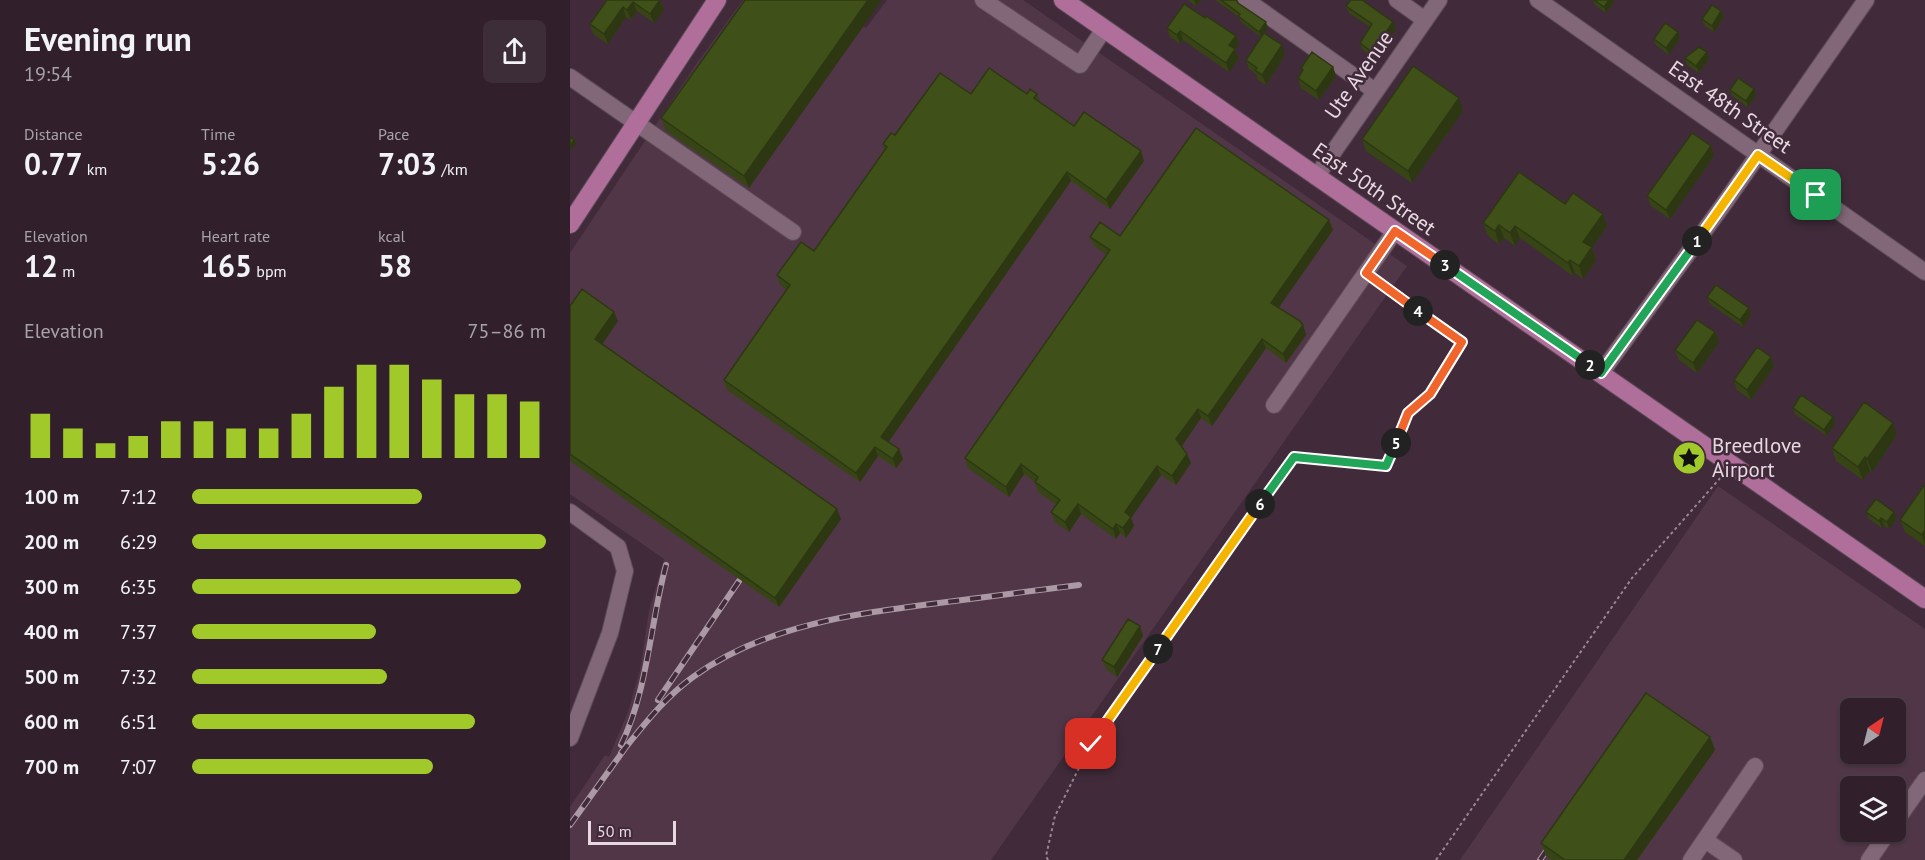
<!DOCTYPE html>
<html lang="en">
<head>
<meta charset="utf-8">
<style>
  :root { --surface:#31202c; --page:#3d2d38; --text:#f1f3f6; --muted:#a8a3a9; --line:#4c3e48; --accent:#a1c92a }
  body { margin:0; font-family:"PT Sans",sans-serif; background:var(--page); color:var(--text); height:100vh; display:flex; flex-direction:column; font-size:22px; white-space:nowrap }
  * { box-sizing:border-box; margin:0 }
  p { font-size:20px; color:var(--muted) }
  .icon { flex:none; width:33px; height:33px; fill:none; stroke:currentColor; stroke-width:2; stroke-linecap:round; stroke-linejoin:round }
  .map { position:relative; flex:1; overflow:hidden }
  .side { display:flex; flex-direction:column; background:var(--surface); width:570px }
  .side>* { flex:none }
  .needle { width:39px; rotate:35deg }
  .fabs { position:absolute; left:1270px; top:698px; display:grid; gap:12px }
  .fabs a { display:grid; place-items:center; width:66px; height:66px; border-radius:9px; background:var(--surface); box-shadow:0 2px 4px #0004,0 0 0 2px var(--line); font-size:30px }
  .scale { position:absolute; left:18px; bottom:15px; width:88px; box-sizing:border-box; padding-left:6px; border:3px solid #e7d8e1; border-top:0; font-size:16px; line-height:21px; white-space:nowrap; color:#e7d8e1; -webkit-text-stroke:4px #412b3a; paint-order:stroke }
  .pin { position:absolute; display:grid; place-items:center; width:51px; height:51px; color:#fff; margin:-26px; border-radius:12px; box-shadow:0 3px 9px #0006 }
  .km { position:absolute; width:30px; height:30px; margin:-15px; border-radius:50%; background:#222; color:#fff; font-size:16px; line-height:30px; text-align:center }
  .round { display:grid; place-items:center; flex:none; width:63px; height:63px; border-radius:9px; background:var(--page) }
  .summary { display:flex; align-items:center; justify-content:space-between; height:102px; padding:0 24px }
  h1 { font-size:33px; font-weight:700; line-height:45px }
  .stats { display:grid; grid-template-columns:repeat(3,1fr); gap:9px; height:102px; padding:6px 24px }
  .stats div { display:grid; align-content:center }
  .stats b { font-size:30px; font-weight:700 }
  .stats small { font-size:16px; font-weight:400 }
  .stats p { font-size:16px }
  .chart { height:168px; padding:12px 24px }
  .chart p { display:flex; justify-content:space-between }
  .chart svg { width:100%; height:108px; margin-top:6px; stroke:var(--accent); stroke-width:6 }
  ul { padding:0 24px; list-style:none; font-size:20px }
  li { display:grid; grid-template-columns:96px 72px 1fr; align-items:center; height:45px }
  li i { height:15px; border-radius:8px; background:var(--accent) }
  main { display:flex; flex:1; min-height:0 }
  .map>svg:first-child { display:block }
  .built { fill:#513647; fill-rule:evenodd }
  .lines { fill:none; stroke-linecap:round; stroke-linejoin:round }
  .minor-casing { stroke:#5d4a57; stroke-width:18 }
  .major-casing { stroke:#5d4a57; stroke-width:20 }
  .path { stroke:#988692; stroke-width:2; stroke-dasharray:3 3; stroke-linecap:butt }
  .minor { stroke:#816777; stroke-width:16 }
  .major { stroke:#b06f9a; stroke-width:18 }
  .rail-casing { stroke:#ab9aa5; stroke-width:6 }
  .rail { stroke:#412b3a; stroke-width:4; stroke-dasharray:11; stroke-linecap:butt }
  .wall { fill:#374516 }
  .shaded-wall { fill:#2d3812 }
  .building { fill:#405019; stroke:#2d3812; stroke-width:1.5 }
  .split-1-casing { stroke:#fff; stroke-width:12 }
  .split-2-casing { stroke:#fff; stroke-width:12 }
  .split-3-casing { stroke:#fff; stroke-width:12 }
  .split-4-casing { stroke:#fff; stroke-width:12 }
  .split-5-casing { stroke:#fff; stroke-width:12 }
  .split-6-casing { stroke:#fff; stroke-width:12 }
  .split-7-casing { stroke:#fff; stroke-width:12 }
  .split-8-casing { stroke:#fff; stroke-width:12 }
  .split-1 { stroke:#f5b400; stroke-width:8 }
  .split-2 { stroke:#22a559; stroke-width:8 }
  .split-3 { stroke:#22a559; stroke-width:8 }
  .split-4 { stroke:#f0652b; stroke-width:8 }
  .split-5 { stroke:#f0652b; stroke-width:8 }
  .split-6 { stroke:#22a559; stroke-width:8 }
  .split-7 { stroke:#f5b400; stroke-width:8 }
  .split-8 { stroke:#f5b400; stroke-width:8 }
  .labels { text-anchor:middle; stroke-width:5; stroke-linejoin:round; paint-order:stroke }
  .street-label { font-size:21px; fill:#e7d8e1; stroke:#412b3a }
  .poi-label { font-size:21px; fill:#e7d8e1; stroke:#412b3a; text-anchor:start }
</style>
</head>
<body>
<main>
<section class="side">
<div class="summary"><div><h1>Evening run</h1><p>19:54</p></div><a class="round"><svg class="icon" aria-label="share" viewBox="0 0 24 24"><path d="M12 15V3M7 8l5-5 5 5M5 13v7h14v-7"/></svg></a></div>
<div class="stats">
<div><p>Distance</p><b>0.77<small> km</small></b></div>
<div><p>Time</p><b>5:26</b></div>
<div><p>Pace</p><b>7:03<small> /km</small></b></div>
</div>
<div class="stats">
<div><p>Elevation</p><b>12<small> m</small></b></div>
<div><p>Heart rate</p><b>165<small> bpm</small></b></div>
<div><p>kcal</p><b>58</b></div>
</div>
<div class="chart"><p><span>Elevation</span>75–86 m</p>
<svg viewBox="0 0 160 44" preserveAspectRatio="none"><path d="M5 44V26M15 44V32M25 44V38M35 44V35M45 44V29M55 44V29M65 44V32M75 44V32M85 44V26M95 44V15M105 44V6M115 44V6M125 44V12M135 44V18M145 44V18M155 44V21"/></svg>
</div>
<ul>
<li><b>100 m</b>7:12<i style="width:65%"></i></li>
<li><b>200 m</b>6:29<i style="width:100%"></i></li>
<li><b>300 m</b>6:35<i style="width:93%"></i></li>
<li><b>400 m</b>7:37<i style="width:52%"></i></li>
<li><b>500 m</b>7:32<i style="width:55%"></i></li>
<li><b>600 m</b>6:51<i style="width:80%"></i></li>
<li><b>700 m</b>7:07<i style="width:68%"></i></li>
</ul>
</section>
<div class="map">
<svg width="1355" height="860" viewBox="0 0 1355 860">
  <rect width="100%" height="100%" fill="#412b3a"/>
  <path class="built" d="M 173,0 L 256,0 L 296,28 L 317,0 L 453,0 L 837,266 L 421,860 L 0,860 L 0,807 L 35,755 L 39,757 L 58,712 L 70,670 L 79,611 L 94,559 L 0,494 L 0,253 L 127,63 Z
    M 1148,486 L 1355,629 L 1355,860 L 890,860 ZM 1281,708 L 1326,708 L 1326,753 L 1281,753 ZM 1281,786 L 1326,786 L 1326,831 L 1281,831 Z"/>
  <g class="lines">
    <defs>
      <path id="minor" d="M 413,0 L 510,65 L 534,29
        M 676,0 L 805,91
        M 827,0 L 855,20
        M 968,0 L 1355,272
        M 0,77 L 223,232
        M 746,177 L 869,0
        M 1031,373 L 1156,201 L 1296,0
        M 704,405 L 825,231
        M 0,512 L 48,547 L 55,571 L 40,633 L 0,738
        M 1326,821 L 1355,780
        M 1135,840 L 1164,860
        M 1121,860 L 1185,766
        M 1299,860 L 1319,831"/>
      <path id="major" d="M 493,0 L 1355,599
        M 0,224 L 147,0"/>
    </defs>
    <use href="#minor" class="minor-casing"/>
    <use href="#major" class="major-casing"/>
    <path class="path" d="M 478,860 L 476,856 L 485,816 L 521,744 L 725,457 L 816,467 L 838,413 L 860,394 L 892,342 L 807,282
      M 866,860 L 1062,578 L 1152,476"/>
    <use href="#minor" class="minor"/>
    <use href="#major" class="major"/>
    <defs>
      <path id="rail" d="M 88,700 L 169,581
        M 51,745 C 78,690 80,624 96,565
        M 51,753 C 73,726 94,698 123,677 C 195,625 283,614 369,603 C 416,597 462,591 509,585
        M 0,825 L 56,747
        M 970,860 L 984,840"/>
    </defs>
    <use href="#rail" class="rail-casing"/>
    <use href="#rail" class="rail"/>
  </g>
  <path class="wall" d="M 37,0 L 90,0 L 94,10 L 84,23 L 67,11 L 61,20 L 56,17 L 38,44 L 23,34 L 20,24 Z
    M 175,0 L 179,188 L 96,131 L 91,118 Z
    M 618,0 L 631,0 L 626,6 Z
    M 645,0 L 666,0 L 668,3 L 698,28 L 691,37 L 671,22 L 669,17 Z
    M 1023,0 L 1043,0 L 1044,2 L 1036,13 L 1025,5 Z
    M 776,6 L 826,29 L 805,59 L 792,49 L 790,43 L 800,27 L 779,13 Z
    M 1151,11 L 1154,17 L 1144,32 L 1135,26 L 1132,19 Z
    M 635,18 L 666,36 L 669,45 L 665,50 L 669,58 L 659,72 L 613,40 L 610,44 L 600,37 L 597,28 Z
    M 1108,32 L 1110,38 L 1099,55 L 1086,45 L 1084,39 Z
    M 1137,52 L 1139,59 L 1129,73 L 1117,65 L 1115,58 Z
    M 715,55 L 696,85 L 688,80 L 686,74 L 679,69 L 676,60 Z
    M 763,67 L 766,76 L 749,100 L 731,88 L 728,78 L 732,72 L 731,68 Z
    M 1160,90 L 1186,96 L 1178,107 L 1162,96 Z
    M 401,94 L 467,94 L 470,102 L 504,126 L 574,161 L 540,209 L 501,181 L 318,442 L 333,459 L 326,468 L 308,456 L 290,482 L 157,390 L 154,380 L 217,290 L 210,285 L 207,275 L 244,251 L 315,149 L 313,144 L 325,135 Z
    M 893,111 L 842,183 L 796,151 L 792,139 Z
    M 1144,156 L 1100,219 L 1081,206 L 1077,196 Z
    M 995,204 L 1033,214 L 1037,226 L 1022,248 L 1026,260 L 1013,279 L 1005,273 L 1003,276 L 950,238 L 945,246 L 934,238 L 929,244 L 918,236 L 913,223 Z
    M 763,230 L 708,308 L 733,325 L 736,335 L 716,363 L 696,348 L 642,426 L 631,418 L 611,446 L 621,463 L 606,485 L 591,475 L 561,518 L 564,526 L 556,538 L 550,533 L 546,539 L 511,514 L 499,532 L 485,522 L 481,512 L 487,505 L 468,492 L 465,482 L 454,474 L 439,497 L 398,468 L 395,458 L 537,255 L 524,246 L 520,237 Z
    M 1137,297 L 1179,308 L 1181,315 L 1173,327 L 1140,304 Z
    M 0,306 L 48,321 L 32,344 L 271,519 L 209,607 L 0,461 Z
    M 1149,342 L 1127,373 L 1109,360 L 1105,350 Z
    M 1204,366 L 1181,400 L 1167,390 L 1164,380 Z
    M 1223,408 L 1265,424 L 1257,436 L 1225,414 Z
    M 1327,435 L 1302,472 L 1300,470 L 1293,480 L 1266,461 L 1262,448 Z
    M 1355,484 L 1355,546 L 1335,532 L 1330,520 Z
    M 1296,512 L 1324,512 L 1327,518 L 1319,529 L 1314,525 L 1312,528 L 1299,519 Z
    M 570,626 L 573,636 L 547,677 L 536,669 L 532,660 Z
    M 1140,737 L 1145,750 L 1067,860 L 982,860 L 976,856 L 971,843 Z"/>
  <path class="shaded-wall" d="M 90,0 L 94,10 L 84,23 L 80,14 Z
    M 298,0 L 312,0 L 179,188 L 174,176 Z
    M 624,0 L 631,0 L 626,6 Z
    M 1039,0 L 1043,0 L 1044,2 L 1036,13 L 1034,7 Z
    M 63,2 L 67,11 L 61,20 L 57,10 Z
    M 53,7 L 56,17 L 38,44 L 34,34 Z
    M 1151,11 L 1154,17 L 1144,32 L 1142,26 Z
    M 696,22 L 698,28 L 691,37 L 689,32 Z
    M 823,22 L 826,29 L 805,59 L 802,52 Z
    M 610,31 L 613,40 L 610,44 L 607,35 Z
    M 1108,32 L 1110,38 L 1099,55 L 1096,48 Z
    M 666,36 L 669,45 L 665,50 L 669,58 L 659,72 L 656,63 L 659,45 Z
    M 712,45 L 715,55 L 696,85 L 692,75 Z
    M 1137,52 L 1139,59 L 1129,73 L 1126,66 Z
    M 763,67 L 766,76 L 749,100 L 746,91 Z
    M 1184,89 L 1186,96 L 1178,107 L 1176,101 Z
    M 889,98 L 893,111 L 842,183 L 838,171 Z
    M 4,140 L 6,143 L 0,151 L 0,146 Z
    M 1141,146 L 1144,156 L 1100,219 L 1096,210 Z
    M 571,151 L 574,161 L 540,209 L 536,200 Z
    M 497,172 L 501,181 L 315,447 L 311,437 Z
    M 1033,214 L 1037,226 L 1022,248 L 1026,260 L 1013,279 L 1009,266 L 1013,242 Z
    M 759,220 L 763,230 L 705,313 L 701,303 Z
    M 929,225 L 934,238 L 929,244 L 925,231 Z
    M 945,226 L 950,238 L 945,246 L 940,233 Z
    M 1000,260 L 1005,273 L 1003,276 L 998,263 Z
    M 1179,308 L 1181,315 L 1173,327 L 1170,320 Z
    M 44,312 L 48,321 L 29,349 L 25,339 Z
    M 733,325 L 736,335 L 716,363 L 713,354 Z
    M 1145,332 L 1149,342 L 1127,373 L 1123,363 Z
    M 692,339 L 696,348 L 642,426 L 638,416 Z
    M 1201,357 L 1204,366 L 1181,400 L 1177,390 Z
    M 628,409 L 631,418 L 610,449 L 606,439 Z
    M 1263,417 L 1265,424 L 1257,436 L 1254,430 Z
    M 1323,423 L 1327,435 L 1302,472 L 1297,459 Z
    M 305,447 L 308,456 L 290,482 L 286,473 Z
    M 329,449 L 333,459 L 326,468 L 323,459 Z
    M 617,454 L 621,463 L 606,485 L 602,476 Z
    M 1295,457 L 1300,470 L 1293,480 L 1288,467 Z
    M 451,464 L 454,474 L 439,497 L 436,487 Z
    M 587,466 L 591,475 L 561,518 L 564,526 L 556,538 L 553,528 L 555,512 Z
    M 508,504 L 511,514 L 499,532 L 495,522 Z
    M 267,509 L 271,519 L 209,607 L 205,598 Z
    M 1324,512 L 1327,518 L 1319,529 L 1317,522 Z
    M 1311,518 L 1314,525 L 1312,528 L 1309,521 Z
    M 546,524 L 550,533 L 546,539 L 543,529 Z
    M 1355,530 L 1355,544 L 1352,535 Z
    M 570,626 L 573,636 L 547,677 L 544,667 Z
    M 1140,737 L 1145,750 L 1067,860 L 1054,860 Z"/>
  <path class="building" d="M 37,0 L 90,0 L 80,14 L 63,2 L 57,10 L 53,7 L 34,34 L 20,24 Z
    M 175,0 L 298,0 L 174,176 L 91,118 Z
    M 651,0 L 666,0 L 668,3 L 696,22 L 689,32 L 668,16 L 670,14 Z
    M 781,0 L 792,0 L 823,22 L 802,52 L 790,43 L 802,24 L 776,6 Z
    M 1024,0 L 1039,0 L 1034,7 Z
    M 614,4 L 635,18 L 636,16 L 666,36 L 659,45 L 665,49 L 656,63 L 610,31 L 607,35 L 597,28 Z
    M 1142,5 L 1151,11 L 1142,26 L 1132,19 Z
    M 1095,23 L 1108,32 L 1096,48 L 1084,39 Z
    M 694,33 L 712,45 L 692,75 L 685,70 L 687,68 L 676,60 Z
    M 1129,47 L 1137,52 L 1126,66 L 1115,58 Z
    M 742,52 L 763,67 L 746,91 L 728,78 L 733,70 L 731,68 Z
    M 843,66 L 889,98 L 838,171 L 792,139 Z
    M 419,68 L 457,94 L 460,89 L 467,94 L 464,98 L 504,126 L 514,112 L 571,151 L 536,200 L 497,172 L 311,437 L 329,449 L 323,459 L 305,447 L 286,473 L 154,380 L 220,285 L 207,275 L 231,242 L 244,251 L 317,147 L 313,144 L 321,133 L 325,135 L 370,73 L 401,94 Z
    M 1168,78 L 1184,89 L 1176,101 L 1160,90 Z
    M 626,128 L 759,220 L 701,303 L 730,321 L 733,325 L 713,354 L 692,339 L 638,416 L 628,409 L 606,439 L 617,454 L 602,476 L 587,466 L 555,512 L 561,517 L 553,528 L 546,524 L 543,529 L 508,504 L 495,522 L 481,512 L 490,500 L 465,482 L 468,477 L 451,464 L 436,487 L 395,458 L 540,250 L 520,237 L 530,222 L 550,236 Z
    M 1122,133 L 1141,146 L 1096,210 L 1077,196 Z
    M 0,137 L 4,140 L 0,146 Z
    M 949,172 L 995,204 L 1003,193 L 1033,214 L 1013,242 L 1022,247 L 1009,266 L 1000,260 L 998,263 L 945,226 L 940,233 L 929,225 L 925,231 L 913,223 Z
    M 1146,285 L 1179,308 L 1170,320 L 1137,297 Z
    M 12,289 L 44,312 L 25,339 L 267,509 L 205,598 L 0,454 L 0,306 Z
    M 1127,320 L 1145,332 L 1123,363 L 1105,350 Z
    M 1187,347 L 1201,357 L 1177,390 L 1164,380 Z
    M 1231,395 L 1263,417 L 1254,430 L 1223,408 Z
    M 1294,402 L 1323,423 L 1297,459 L 1295,457 L 1288,467 L 1262,448 Z
    M 1355,484 L 1355,530 L 1352,535 L 1330,520 Z
    M 1306,499 L 1324,512 L 1317,522 L 1311,518 L 1309,521 L 1296,512 Z
    M 558,619 L 570,626 L 544,667 L 532,660 Z
    M 1076,693 L 1140,737 L 1054,860 L 995,860 L 971,843 Z"/>
  <g class="lines">
    <defs>
      <path id="split-1" d="M 1127,241 L 1188,155 L 1246,195"/>
      <path id="split-2" d="M 1020,365 L 1031,373 L 1127,241"/>
      <path id="split-3" d="M 875,265 L 1020,365"/>
      <path id="split-4" d="M 848,311 L 796,273 L 825,231 L 875,265"/>
      <path id="split-5" d="M 826,443 L 838,413 L 860,394 L 892,342 L 848,311"/>
      <path id="split-6" d="M 690,504 L 724,457 L 816,466 L 826,443"/>
      <path id="split-7" d="M 588,649 L 690,504"/>
      <path id="split-8" d="M 521,744 L 588,649"/>
    </defs>
    <use href="#split-1" class="split-1-casing"/>
    <use href="#split-2" class="split-2-casing"/>
    <use href="#split-3" class="split-3-casing"/>
    <use href="#split-4" class="split-4-casing"/>
    <use href="#split-5" class="split-5-casing"/>
    <use href="#split-6" class="split-6-casing"/>
    <use href="#split-7" class="split-7-casing"/>
    <use href="#split-8" class="split-8-casing"/>
    <use href="#split-1" class="split-1"/>
    <use href="#split-2" class="split-2"/>
    <use href="#split-3" class="split-3"/>
    <use href="#split-4" class="split-4"/>
    <use href="#split-5" class="split-5"/>
    <use href="#split-6" class="split-6"/>
    <use href="#split-7" class="split-7"/>
    <use href="#split-8" class="split-8"/>
  </g>
  <defs>
    <symbol id="sight-disc" viewBox="-11 -11 22 22"><circle r="9.5" fill="#a1c92a" stroke="#412b3a"/><path d="M0-6L1.8-2.2L6-1.7L2.9 1.2L3.7 5.4L0 3.3L-3.7 5.4L-2.9 1.2L-6-1.7L-1.8-2.2Z" fill="#111"/></symbol>
  </defs>
  <g fill-rule="evenodd">
    <use href="#sight-disc" x="1100" y="439" width="38" height="38"/>
  </g>
  <g class="labels">
    <g class="street-label">
      <text transform="translate(789 75) rotate(-55)" y="7">Ute Avenue</text>
      <text transform="translate(1160 107) rotate(35)" y="7">East 48th Street</text>
      <text transform="translate(804 189) rotate(35)" y="7">East 50th Street</text>
    </g>
    <g class="poi-label">
      <text x="1142" y="453">Breedlove<tspan x="1142" dy="24">Airport</tspan></text>
    </g>
  </g>
</svg>
<div class="fabs">
<a><svg class="needle" viewBox="-14 -14 28 28"><path d="M0-13l5 13h-10z" fill="#e53935"/><path d="M0 13l5-13h-10z" fill="#a8a3a9"/></svg></a>
<a><svg class="icon" aria-label="layers" viewBox="0 0 24 24"><path d="M12 4l9 5-9 5-9-5zM3 14l9 5 9-5"/></svg></a>
</div>
<div class="scale">50 m</div>
<div class="pin" style="left:1246px;top:195px;background:#1e9e55"><svg class="icon" aria-label="arrive" viewBox="0 0 24 24"><path d="M6 21V4h12l-3 4 3 4H6"/></svg></div>
<div class="pin" style="left:521px;top:744px;background:#d93025"><svg class="icon" aria-label="check" viewBox="0 0 24 24"><path d="M5 12l5 5 9-10"/></svg></div>
<b class="km" style="left:1127px;top:241px">1</b>
<b class="km" style="left:1020px;top:365px">2</b>
<b class="km" style="left:875px;top:265px">3</b>
<b class="km" style="left:848px;top:311px">4</b>
<b class="km" style="left:826px;top:443px">5</b>
<b class="km" style="left:690px;top:504px">6</b>
<b class="km" style="left:588px;top:649px">7</b>
</div>
</main>
</body>
</html>
